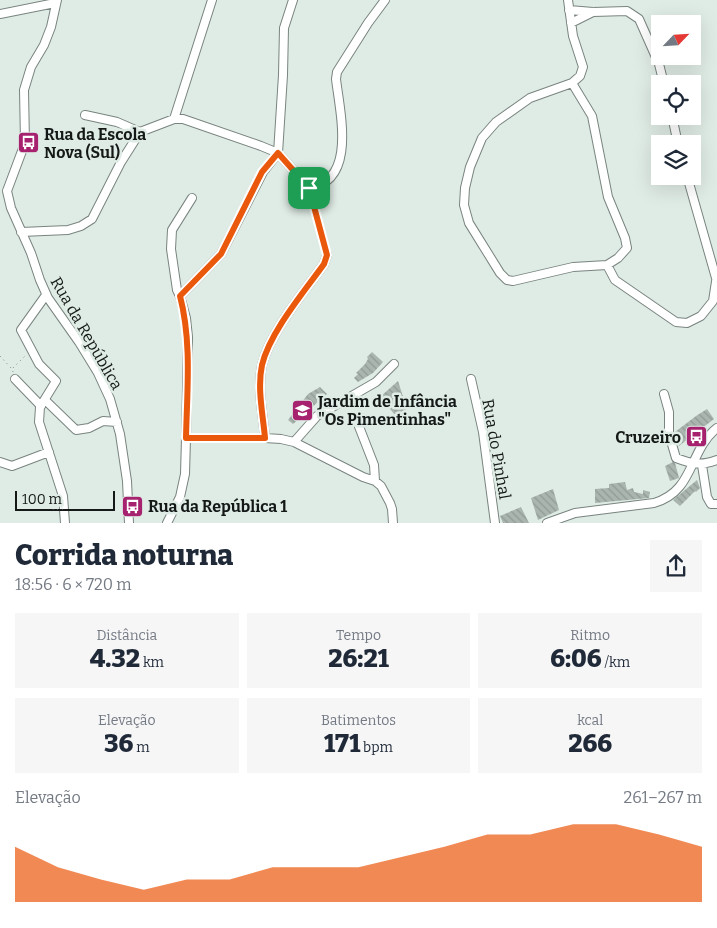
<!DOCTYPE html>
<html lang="pt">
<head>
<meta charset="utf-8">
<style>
  :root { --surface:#fff; --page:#f6f6f7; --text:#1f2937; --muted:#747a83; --accent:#ea580c }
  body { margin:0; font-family:Bitter,serif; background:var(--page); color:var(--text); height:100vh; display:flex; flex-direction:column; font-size:19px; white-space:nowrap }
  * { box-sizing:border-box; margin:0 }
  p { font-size:16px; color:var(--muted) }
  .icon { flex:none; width:28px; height:28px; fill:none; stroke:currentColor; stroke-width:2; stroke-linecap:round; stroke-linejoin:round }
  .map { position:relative; height:523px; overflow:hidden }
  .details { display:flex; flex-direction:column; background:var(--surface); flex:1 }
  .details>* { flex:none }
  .needle { width:32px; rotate:65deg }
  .buttons { position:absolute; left:651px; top:15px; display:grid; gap:10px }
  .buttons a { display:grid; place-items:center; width:50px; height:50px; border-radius:0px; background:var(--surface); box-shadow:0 5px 20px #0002; font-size:25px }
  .scale { position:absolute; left:15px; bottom:12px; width:100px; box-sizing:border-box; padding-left:5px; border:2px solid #141917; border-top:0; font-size:14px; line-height:18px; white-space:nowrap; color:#141917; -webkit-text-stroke:4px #dfebe5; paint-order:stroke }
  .pin { position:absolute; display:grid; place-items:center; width:42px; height:42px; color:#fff; margin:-21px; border-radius:10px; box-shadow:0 2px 8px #0006 }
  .round { display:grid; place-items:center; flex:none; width:52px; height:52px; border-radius:0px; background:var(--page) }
  .overview { display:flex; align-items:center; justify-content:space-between; height:85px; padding:0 15px }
  h1 { font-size:28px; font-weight:800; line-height:38px }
  .figures { display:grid; grid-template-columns:repeat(3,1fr); gap:8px; height:85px; padding:5px 15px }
  .figures div { display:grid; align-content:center; border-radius:0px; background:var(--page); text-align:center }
  .figures b { font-size:25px; font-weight:800 }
  .figures small { font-size:14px; font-weight:400 }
  .figures p { font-size:14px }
  .chart { height:140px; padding:10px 15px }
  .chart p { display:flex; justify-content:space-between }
  .chart svg { width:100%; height:90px; margin-top:5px; fill:var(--accent); opacity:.7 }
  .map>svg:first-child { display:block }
  .building { fill:url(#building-back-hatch) }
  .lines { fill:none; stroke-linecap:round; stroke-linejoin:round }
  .minor-casing { stroke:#79847f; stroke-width:10 }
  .path { stroke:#7e8682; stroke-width:1; stroke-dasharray:1 4; stroke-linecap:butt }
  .minor { stroke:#fff; stroke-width:8 }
  .route-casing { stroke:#fff; stroke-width:10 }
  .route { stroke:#ea580c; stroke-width:6 }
  .labels { text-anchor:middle; stroke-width:5; stroke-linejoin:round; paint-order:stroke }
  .poi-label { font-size:16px; font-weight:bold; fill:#141917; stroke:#dfebe5; text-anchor:start }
  .street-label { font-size:16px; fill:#141917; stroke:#dfebe5 }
</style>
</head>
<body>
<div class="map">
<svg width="717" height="523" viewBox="0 0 717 523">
  <defs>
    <pattern id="building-back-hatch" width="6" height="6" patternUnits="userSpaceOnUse" patternTransform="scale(1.25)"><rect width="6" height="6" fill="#aab5af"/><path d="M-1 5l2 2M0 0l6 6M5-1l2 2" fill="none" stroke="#919b96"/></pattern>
  </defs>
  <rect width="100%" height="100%" fill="#dfebe5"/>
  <path class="building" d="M 372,352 L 383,362 L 373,373 L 358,382 L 354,378 L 358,374 L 356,373 L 365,364 L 368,359 L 367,357 Z
    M 398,381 L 407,409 L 395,415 L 380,397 Z
    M 320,387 L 327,394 L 293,424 L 288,420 L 308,394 Z
    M 707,409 L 714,419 L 679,446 L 675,432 L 696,416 Z
    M 673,462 L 675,463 L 679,478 L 670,481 L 665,466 Z
    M 697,480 L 700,488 L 696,492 L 695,491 L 680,506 L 673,500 Z
    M 625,482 L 627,490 L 633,488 L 634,492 L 643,494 L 643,490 L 650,492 L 649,498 L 595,503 L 595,489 L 609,488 L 609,484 Z
    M 553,489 L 559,510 L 538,520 L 531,498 Z
    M 521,507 L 529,523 L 503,523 L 500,516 Z"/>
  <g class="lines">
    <defs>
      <path id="minor" d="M 568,0 L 573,36 L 583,67 L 580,76 L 572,83 L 530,98 L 496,122 L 482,138 L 470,167 L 465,188 L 464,205 L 469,223 L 500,273 L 507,280 L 513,281 L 573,267 L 607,265 L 615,280 L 676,322 L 687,323 L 701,316 L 713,301 L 717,275
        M 569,10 L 593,12 L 627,11 L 639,19 L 659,64 L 664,84
        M 0,14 L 55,3
        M 571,23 L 593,12
        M 572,83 L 592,116 L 608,197 L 625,238 L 627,248 L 618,258 L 607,265
        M 85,115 L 117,122 L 140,132
        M 672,116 L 678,144
        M 174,119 L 212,0
        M 278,153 L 283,75 L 284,28 L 293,0
        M 687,176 L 716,278
        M 7,191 L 11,208 L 31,253 L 40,280 L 48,298 L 79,342 L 98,373 L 110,399 L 120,434 L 127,481 L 129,523
        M 7,191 L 25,143 L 24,90 L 31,67 L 44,45 L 51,27 L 57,0
        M 21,232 L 68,230 L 81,226 L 92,219 L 121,162 L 140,132 L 174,119 L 183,119 L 261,146 L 278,153 L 309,188 C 357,181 340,113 336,79 L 337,72 L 368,23 L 385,0
        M 46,295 L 21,330 L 39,364 L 56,381 L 40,407 L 39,422 L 63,496 L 65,523
        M 180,296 L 221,254 L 263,172 L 278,153
        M 15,379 L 41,406
        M 471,379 L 483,432 L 495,523
        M 664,394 L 669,412 L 669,434 L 676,458 C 692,464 701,466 717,460
        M 45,400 L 76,430 L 89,428 L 103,421 L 117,422
        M 358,424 L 374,465 L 375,481
        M 186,438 L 265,438 L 281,439 L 294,442 L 363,477 L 375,481 L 381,486 L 390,503 L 392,509 L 393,523
        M 265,438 C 263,415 257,388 262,365 C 270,332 304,292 324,264 L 327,255
        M 294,442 L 317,416 L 376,382 L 394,364
        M 0,462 L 12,466 L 49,452
        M 702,465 L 707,497 L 711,504 L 717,504
        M 167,523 L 180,497 L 185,474 L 186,438 L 188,337 L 186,318 L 180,296 L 177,290 L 171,249 L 172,230 L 192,198
        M 547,523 L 575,513 L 654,503 C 695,491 688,451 717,428"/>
    </defs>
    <use href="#minor" class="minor-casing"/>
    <path class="path" d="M 311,195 L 325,249
      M 0,356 L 12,369 L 13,372
      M 13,368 L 26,355
      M 352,403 L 356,418"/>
    <use href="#minor" class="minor"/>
  </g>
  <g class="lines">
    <defs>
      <path id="route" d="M 278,153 L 309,188 L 327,255 L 324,264 C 304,292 270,332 262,365 C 257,388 263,415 265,438 L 186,438 C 187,391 192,342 180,296 L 221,254 L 262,172 Z"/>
    </defs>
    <use href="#route" class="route-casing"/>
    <use href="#route" class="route"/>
  </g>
  <defs>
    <symbol id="bus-square" viewBox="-11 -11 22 22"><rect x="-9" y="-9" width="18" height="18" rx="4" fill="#a6226e" stroke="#dfebe5"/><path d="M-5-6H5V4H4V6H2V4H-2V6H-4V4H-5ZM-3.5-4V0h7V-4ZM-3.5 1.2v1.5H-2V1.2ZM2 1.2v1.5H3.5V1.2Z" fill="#fff"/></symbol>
    <symbol id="school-square" viewBox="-11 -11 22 22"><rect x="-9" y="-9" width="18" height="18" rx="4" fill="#a6226e" stroke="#dfebe5"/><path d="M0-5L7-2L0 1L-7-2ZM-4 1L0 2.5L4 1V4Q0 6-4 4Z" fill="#fff"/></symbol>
  </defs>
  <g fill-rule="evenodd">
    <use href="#bus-square" x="16" y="130" width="25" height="25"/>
    <use href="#school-square" x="290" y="398" width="25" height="25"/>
    <use href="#bus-square" x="684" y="424" width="25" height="25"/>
    <use href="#bus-square" x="120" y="494" width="25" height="25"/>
  </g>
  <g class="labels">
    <g class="poi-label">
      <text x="44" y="140">Rua da Escola<tspan x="44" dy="18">Nova (Sul)</tspan></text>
      <text x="318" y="407">Jardim de Infância<tspan x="318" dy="18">"Os Pimentinhas"</tspan></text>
      <text x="681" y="443" text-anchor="end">Cruzeiro</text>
      <text x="148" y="512">Rua da República 1</text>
    </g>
    <g class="street-label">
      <text transform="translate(87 333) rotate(60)" y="6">Rua da República</text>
      <text transform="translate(497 449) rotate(80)" y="6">Rua do Pinhal</text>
    </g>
  </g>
</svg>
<div class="buttons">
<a><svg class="needle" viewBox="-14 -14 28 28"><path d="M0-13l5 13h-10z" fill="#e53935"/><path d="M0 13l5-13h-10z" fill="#747a83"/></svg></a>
<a><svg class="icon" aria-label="locate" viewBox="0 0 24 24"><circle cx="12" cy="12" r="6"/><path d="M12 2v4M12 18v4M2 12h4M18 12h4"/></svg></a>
<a><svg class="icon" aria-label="layers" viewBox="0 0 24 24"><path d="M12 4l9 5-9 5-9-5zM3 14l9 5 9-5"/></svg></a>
</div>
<div class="scale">100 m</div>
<div class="pin" style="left:309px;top:188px;background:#1e9e55"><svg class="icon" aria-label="arrive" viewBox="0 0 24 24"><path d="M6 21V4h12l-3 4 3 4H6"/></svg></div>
</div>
<section class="details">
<div class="overview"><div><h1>Corrida noturna</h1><p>18:56 · 6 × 720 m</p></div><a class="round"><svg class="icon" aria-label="share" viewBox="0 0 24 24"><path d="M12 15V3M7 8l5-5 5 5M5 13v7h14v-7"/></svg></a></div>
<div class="figures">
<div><p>Distância</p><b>4.32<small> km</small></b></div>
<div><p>Tempo</p><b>26:21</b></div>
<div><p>Ritmo</p><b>6:06<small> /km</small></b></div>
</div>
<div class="figures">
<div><p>Elevação</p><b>36<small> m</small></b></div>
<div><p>Batimentos</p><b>171<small> bpm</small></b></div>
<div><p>kcal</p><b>266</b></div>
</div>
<div class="chart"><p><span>Elevação</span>261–267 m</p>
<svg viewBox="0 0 160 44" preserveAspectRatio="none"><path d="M0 44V17L10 27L20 33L30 38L40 33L50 33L60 27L70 27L80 27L90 22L100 17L110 11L120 11L130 6L140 6L150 11L160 17V44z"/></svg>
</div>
</section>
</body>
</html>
